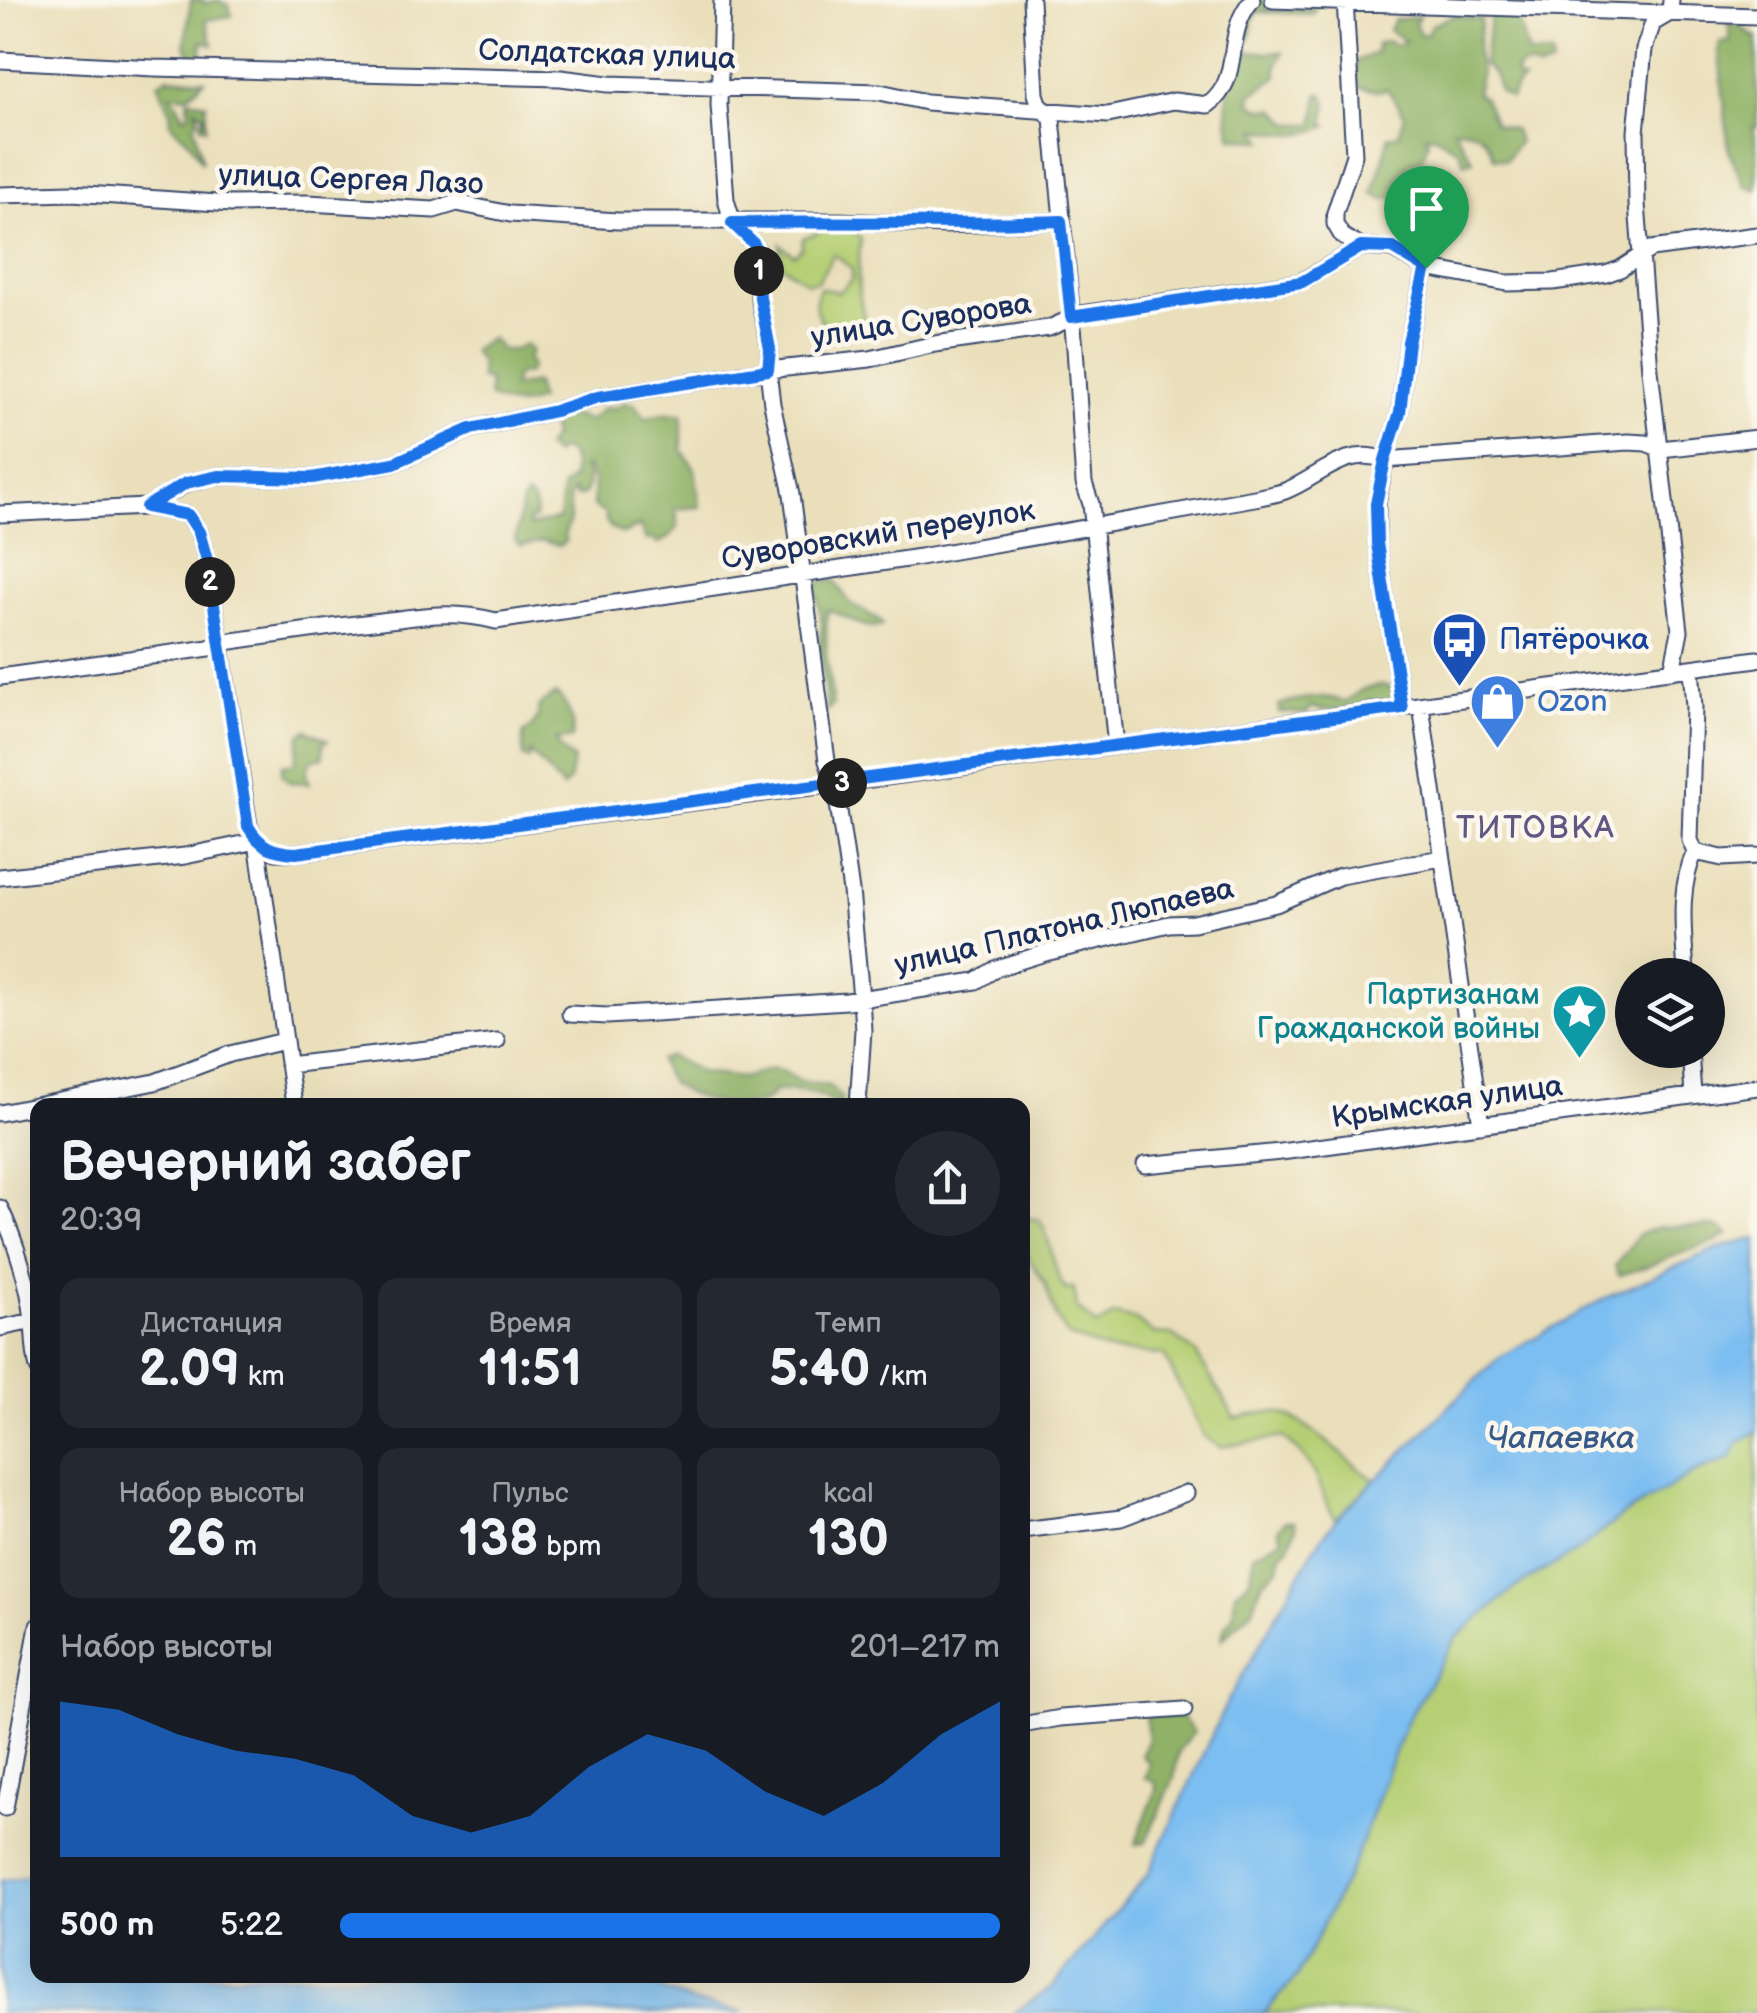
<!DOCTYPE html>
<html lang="ru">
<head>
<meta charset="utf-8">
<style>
  :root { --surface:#171b24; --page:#242831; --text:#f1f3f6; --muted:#9ea1a6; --accent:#1a73e8 }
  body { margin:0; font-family:"Balsamiq Sans",sans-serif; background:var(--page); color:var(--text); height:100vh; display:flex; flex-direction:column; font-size:38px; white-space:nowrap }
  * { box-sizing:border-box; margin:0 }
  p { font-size:32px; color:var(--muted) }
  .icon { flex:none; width:55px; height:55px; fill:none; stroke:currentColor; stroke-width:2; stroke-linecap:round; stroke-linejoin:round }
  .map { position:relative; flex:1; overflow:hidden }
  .drawer { position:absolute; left:30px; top:1098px; width:1000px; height:885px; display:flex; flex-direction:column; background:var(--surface); border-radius:20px; box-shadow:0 10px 40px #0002 }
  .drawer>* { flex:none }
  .buttons { position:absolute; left:1615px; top:958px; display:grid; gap:20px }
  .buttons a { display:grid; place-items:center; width:110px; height:110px; border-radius:50%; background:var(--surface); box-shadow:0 10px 40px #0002; font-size:50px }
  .pin { position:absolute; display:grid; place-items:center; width:85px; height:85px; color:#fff; margin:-102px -42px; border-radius:50% 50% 50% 0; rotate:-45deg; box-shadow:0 0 10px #0007 }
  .pin .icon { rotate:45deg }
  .km { position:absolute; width:50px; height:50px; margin:-25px; border-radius:50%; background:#222; color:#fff; font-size:28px; line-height:50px; text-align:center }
  .round { display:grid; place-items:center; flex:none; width:105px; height:105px; border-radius:52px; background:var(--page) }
  .headline { display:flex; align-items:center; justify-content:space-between; height:170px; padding:0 30px }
  h1 { font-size:55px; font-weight:700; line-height:75px }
  .stats { display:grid; grid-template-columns:repeat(3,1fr); gap:15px; height:170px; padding:10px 30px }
  .stats div { display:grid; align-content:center; border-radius:20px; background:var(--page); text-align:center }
  .stats b { font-size:50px; font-weight:700 }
  .stats small { font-size:28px; font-weight:400 }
  .stats p { font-size:28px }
  .chart { height:280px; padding:20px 30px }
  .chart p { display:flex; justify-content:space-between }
  .chart svg { width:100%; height:180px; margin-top:10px; fill:var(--accent); opacity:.7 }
  ul { padding:0 30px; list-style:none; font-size:32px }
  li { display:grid; grid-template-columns:160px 120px 1fr; align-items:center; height:75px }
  li i { height:25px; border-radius:12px; background:var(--accent) }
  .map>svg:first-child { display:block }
  .green { fill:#b6cf74; stroke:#687f69; stroke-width:2.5 }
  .forest { fill:#90b266; stroke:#567062; stroke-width:2.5 }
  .water { fill:#7bbef1; stroke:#4b76a8; stroke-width:2.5 }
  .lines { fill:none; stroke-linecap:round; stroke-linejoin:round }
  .minor-casing { stroke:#3a496c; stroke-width:19 }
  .minor { stroke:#fff; stroke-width:15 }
  .route-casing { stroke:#fff; stroke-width:20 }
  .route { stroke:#1a73e8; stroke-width:12 }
  .labels { text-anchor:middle; stroke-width:9; stroke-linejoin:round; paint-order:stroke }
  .street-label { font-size:30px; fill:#1b2f5e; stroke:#fbf7ec }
  .transit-label { font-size:30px; fill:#164399; stroke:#fbf7ec; text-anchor:start }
  .shop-label { font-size:30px; fill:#366cbe; stroke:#fbf7ec; text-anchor:start }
  .culture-label { font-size:30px; fill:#0d838f; stroke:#fbf7ec; text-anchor:end }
  .neighbourhood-label { font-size:32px; letter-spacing:2.5px; fill:#605882; stroke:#fbf7ec }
  .water-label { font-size:32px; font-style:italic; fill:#385a8a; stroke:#fbf7ec }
</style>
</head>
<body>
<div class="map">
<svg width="1757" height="2013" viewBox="0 0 1757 2013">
  <rect width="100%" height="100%" fill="#fbf7ec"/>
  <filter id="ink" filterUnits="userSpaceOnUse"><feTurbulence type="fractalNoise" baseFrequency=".01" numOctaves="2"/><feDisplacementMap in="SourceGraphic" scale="20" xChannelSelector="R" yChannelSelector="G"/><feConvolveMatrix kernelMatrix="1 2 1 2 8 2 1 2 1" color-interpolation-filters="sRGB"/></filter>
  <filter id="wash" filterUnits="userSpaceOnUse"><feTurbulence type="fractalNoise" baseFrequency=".0048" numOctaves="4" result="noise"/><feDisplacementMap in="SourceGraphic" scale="40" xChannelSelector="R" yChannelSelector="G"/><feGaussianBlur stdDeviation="2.25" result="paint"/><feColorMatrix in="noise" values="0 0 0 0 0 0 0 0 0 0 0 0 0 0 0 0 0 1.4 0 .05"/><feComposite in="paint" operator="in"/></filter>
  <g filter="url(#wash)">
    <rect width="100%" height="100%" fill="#eadfba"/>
    <path class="green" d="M 826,230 L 854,232 L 861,239 C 859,251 857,289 860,298 C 862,310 866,320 866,332 L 827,339 C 827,317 807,318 820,288 L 839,292 L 852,279 L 852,269 L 834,254 L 818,281 L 807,283 L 782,265 L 780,244 L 794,255 L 801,249 L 803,238 Z
      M 1023,1217 L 1040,1220 C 1053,1243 1051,1267 1065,1289 L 1074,1289 L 1077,1308 L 1097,1326 L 1114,1315 L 1136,1320 L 1154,1334 L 1172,1335 L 1196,1353 L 1235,1418 C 1247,1417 1263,1411 1275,1412 C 1305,1415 1349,1465 1375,1480 L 1336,1519 C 1322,1499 1324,1492 1315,1474 C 1308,1459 1295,1447 1283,1437 L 1220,1447 L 1204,1436 L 1164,1355 L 1109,1351 L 1068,1336 L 1056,1317 L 1045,1284 L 1023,1249 Z
      M 1757,1431 L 1757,2013 L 1264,2013 L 1297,1977 L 1354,1862 L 1405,1724 L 1456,1638 L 1514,1588 L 1579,1550 L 1623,1515 L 1697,1471 L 1731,1458 L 1738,1443 Z"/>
    <path class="forest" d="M 191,0 L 203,0 L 204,3 L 218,0 L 228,5 L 232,16 L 206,20 L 213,45 L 202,41 L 202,60 L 194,61 L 185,45 Z
      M 1251,0 L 1296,0 L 1266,5 L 1266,9 C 1282,11 1298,6 1315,7 L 1315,12 L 1311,14 L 1258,12 C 1249,20 1254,34 1246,45 L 1247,52 L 1283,52 L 1277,66 L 1277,76 L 1252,94 L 1251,102 L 1261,109 L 1275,109 L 1291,124 L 1314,124 L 1319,94 L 1323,94 L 1328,106 L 1324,122 L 1328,125 C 1304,139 1282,133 1257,129 L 1265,141 L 1232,137 C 1218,98 1240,39 1251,0 Z
      M 1508,10 L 1512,18 L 1517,17 L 1528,55 L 1552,56 L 1552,65 L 1538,70 L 1529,65 L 1521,66 L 1516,71 L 1517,78 L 1524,80 L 1517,85 L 1511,99 L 1500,92 L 1494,74 L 1483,64 L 1490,20 L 1496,12 Z
      M 1455,15 L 1481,19 L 1477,52 L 1481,72 L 1476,93 L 1484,98 L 1495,124 L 1513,129 L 1519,141 L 1506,160 L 1494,158 C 1487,135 1476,128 1453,128 L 1473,160 L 1464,163 L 1459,150 L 1435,136 L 1426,135 L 1428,142 L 1422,159 C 1404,163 1395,178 1397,196 L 1383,199 L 1373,194 C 1377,174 1386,157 1388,137 L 1399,134 L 1405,115 L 1387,89 L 1377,91 L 1356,86 L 1356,61 L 1376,53 L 1377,44 L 1387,41 L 1397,45 L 1405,41 L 1389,30 L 1394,20 L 1419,16 L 1415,24 L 1421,35 L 1427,34 L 1431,25 Z
      M 1728,23 L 1739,25 L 1754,37 L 1757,36 L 1757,127 L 1753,127 L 1757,152 L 1757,190 L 1745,186 L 1729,152 L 1719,53 L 1720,43 L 1731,41 Z
      M 168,77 L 205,80 L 188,96 L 171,94 L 184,116 L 189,115 L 188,99 L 206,103 L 206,128 L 201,126 L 204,115 L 196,109 L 199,120 L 194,124 L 202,163 L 190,142 L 171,125 L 170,111 L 158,83 Z
      M 491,338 L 501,350 L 514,350 L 525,344 L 531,351 L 527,360 L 532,365 L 528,373 L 516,375 L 513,387 L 535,383 L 539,400 C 519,408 508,407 489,397 L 489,381 L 481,379 L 480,362 L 472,351 Z
      M 624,403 L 634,404 L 645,418 L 662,414 L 682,414 L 682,450 L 695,469 L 700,507 L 675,509 C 681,528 678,532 658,544 L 653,539 L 646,540 L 640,526 L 623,534 L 612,529 L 606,521 L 606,514 L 593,507 L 594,481 L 586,466 L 583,468 C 590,477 589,485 584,495 L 576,497 L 574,491 L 569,497 L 570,520 L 564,536 L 566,541 L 559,546 L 544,541 L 521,546 L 515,541 L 522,502 L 527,496 C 536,503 537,508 535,519 L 528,520 L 529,526 L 559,519 L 562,488 L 572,479 C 574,466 575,455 562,450 L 554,455 L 545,448 L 553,437 L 550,423 L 570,414 L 589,421 L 605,407 L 615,408 Z
      M 833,579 L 851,604 L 878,619 L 883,625 C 860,632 849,615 827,610 L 826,653 L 833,705 L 827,710 L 819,646 L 822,624 L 815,584 Z
      M 1382,685 L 1391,687 L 1394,694 L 1389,702 L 1378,704 L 1370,699 L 1363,708 L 1322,710 L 1312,707 L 1306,714 L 1279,712 L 1279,705 C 1300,698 1324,693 1346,702 L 1361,690 Z
      M 556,694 C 568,704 575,721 572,738 L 556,740 L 562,751 L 573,759 L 569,782 L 563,788 L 530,752 L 529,759 L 523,758 L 523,734 C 532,728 540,719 538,707 Z
      M 307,730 L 328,740 L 323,744 L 323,757 L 311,760 L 306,773 L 309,783 L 289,782 L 282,775 L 282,765 L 295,763 L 300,735 Z
      M 670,1056 L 702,1073 L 742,1078 L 771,1069 L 784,1072 L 799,1081 L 829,1086 L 841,1097 L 841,1105 C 830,1105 828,1098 818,1095 C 804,1091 788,1090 774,1091 C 763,1120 687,1100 670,1082 C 665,1077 662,1066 659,1060 Z
      M 1716,1226 L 1728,1234 C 1715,1244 1705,1244 1690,1250 C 1666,1258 1645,1269 1619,1275 L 1615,1266 L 1638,1235 L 1658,1227 Z
      M 1285,1521 L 1294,1521 L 1296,1529 L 1288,1548 L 1281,1554 L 1278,1568 L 1262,1583 L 1253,1609 L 1222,1639 L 1225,1625 L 1233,1616 L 1235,1592 C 1254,1581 1251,1575 1254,1554 L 1282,1539 L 1278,1529 Z
      M 1179,1715 L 1194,1732 L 1178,1751 L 1174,1778 L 1145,1843 L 1135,1844 L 1156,1791 L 1155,1783 L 1145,1778 L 1149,1763 L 1141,1755 L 1148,1741 L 1146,1716 Z"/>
    <path class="water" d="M 1757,1238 L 1757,1431 L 1738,1443 L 1731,1458 L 1697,1471 L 1623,1515 L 1579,1550 L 1514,1588 L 1456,1638 L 1405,1724 L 1354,1862 L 1297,1977 L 1264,2013 L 1013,2013 L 1051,1988 L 1148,1874 L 1226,1704 L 1315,1547 L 1336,1519 L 1498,1358 L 1605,1298 L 1718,1248 Z
      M 37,1875 L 38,1975 L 622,1975 L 693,2002 L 745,2013 L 0,2013 L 0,1881 Z"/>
  </g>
  <g filter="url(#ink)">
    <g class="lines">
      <defs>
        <path id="minor" d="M 722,0 L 719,105 L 726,200 L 733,223 L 754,244 L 759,254 L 759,298 L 770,349 L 768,370 L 772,404 L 792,494 L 827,761 L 835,784 L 851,891 L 861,998 L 863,1030 L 858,1105
          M 1031,0 L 1036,94 L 1039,103 L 1052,119 L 1075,348 L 1084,483 L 1091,504 L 1116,746
          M 1273,0 L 1757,16
          M 1345,0 L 1354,155 L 1335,213 L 1335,224 L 1342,236 L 1361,247
          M 1671,0 L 1670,13 L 1653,23 L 1644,49 L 1636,132 L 1637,204 L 1650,370 L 1680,631 L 1672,671
          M 0,60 L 154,68 L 561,78 L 608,84 L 880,92 L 926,102 L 1108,115 L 1174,101 L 1208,105 C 1244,78 1222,35 1252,0
          M 0,195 L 72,193 L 232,204 L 307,203 L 434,210 L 457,203 L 510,214 L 618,221 L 838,221 L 945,225 L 1061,221
          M 146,507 L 187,483 L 218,476 L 312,478 L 394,463 L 471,429 L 555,411 L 598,397 L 768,370 L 870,359 L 935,344 L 1049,328 L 1081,314 L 1301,282 L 1361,247 L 1393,249 L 1426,268 L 1507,283 L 1553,282 L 1606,274 L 1620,269 L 1651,249 L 1757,235
          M 0,514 L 146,507 L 188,515 L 199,532 L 207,560 L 249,826 L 257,841 L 294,1105
          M 0,677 L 209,648 L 219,643 C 273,635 327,627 381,621 C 426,616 451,610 496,621 L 920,557 L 1260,497 C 1268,495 1277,494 1285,491 C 1319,478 1345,445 1385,460 L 1628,442 L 1646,443 L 1661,449 L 1757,438
          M 1421,706 L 1481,1125
          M 1402,708 L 1377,543 L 1377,504 L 1385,460 L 1400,412 L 1408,342 L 1426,268
          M 1695,852 L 1722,858 L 1757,856
          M 0,877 L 185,856 L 257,841 L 275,852 L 296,853 L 835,784 L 1757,659
          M 1686,975 C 1684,934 1677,890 1695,852 L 1690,840 L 1694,707 L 1691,668
          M 570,1014 L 607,1016 L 847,1001 L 976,981 L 997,968 L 1045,953 L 1169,924 L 1194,923 L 1276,904 L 1340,876 L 1442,858
          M 1690,1050 L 1693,1095
          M 288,1065 L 497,1041
          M 0,1113 L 155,1082 L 230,1054 L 284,1041
          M 1145,1165 L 1281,1152 L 1757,1087
          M 0,1208 C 15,1239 30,1287 33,1321 C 34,1337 34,1352 38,1368
          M 0,1328 L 38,1320
          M 1022,1530 L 1121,1518 L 1186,1493
          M 1022,1725 L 1060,1718 L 1184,1709
          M 5,1808 L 38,1626"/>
      </defs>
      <use href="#minor" class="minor-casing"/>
      <use href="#minor" class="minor"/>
    </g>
  </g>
  <g class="lines" filter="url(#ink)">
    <defs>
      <path id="route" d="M 1061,221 L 1071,317 L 1302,282 L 1361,247 L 1393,248 L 1426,268 L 1408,342 L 1400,412 L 1385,460 L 1376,504 L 1377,543 L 1402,708 L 296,853 C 273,852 260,847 248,826 L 207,560 L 199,532 L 188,515 L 146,507 L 186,483 L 218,476 L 312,478 L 394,463 L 471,429 L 555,411 L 598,397 L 768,370 L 770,349 L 760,298 L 758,254 L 754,244 L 732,223 C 842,221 951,225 1061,221 Z"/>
    </defs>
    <use href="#route" class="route-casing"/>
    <use href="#route" class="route"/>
  </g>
  <defs>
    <symbol id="bus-pin" viewBox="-11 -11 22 30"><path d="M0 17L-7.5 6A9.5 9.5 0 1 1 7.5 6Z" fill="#1a4fb4" stroke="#fbf7ec"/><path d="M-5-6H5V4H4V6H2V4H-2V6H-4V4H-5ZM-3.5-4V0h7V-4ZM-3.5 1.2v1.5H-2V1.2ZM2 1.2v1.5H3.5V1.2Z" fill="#fff"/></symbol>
    <symbol id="shop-pin" viewBox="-11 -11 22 30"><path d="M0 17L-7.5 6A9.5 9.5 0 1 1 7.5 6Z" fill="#3f7fe0" stroke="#fbf7ec"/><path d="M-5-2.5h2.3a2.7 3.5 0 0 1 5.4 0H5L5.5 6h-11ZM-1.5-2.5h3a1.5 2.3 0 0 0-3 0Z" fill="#fff"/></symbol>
    <symbol id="sight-pin" viewBox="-11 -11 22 30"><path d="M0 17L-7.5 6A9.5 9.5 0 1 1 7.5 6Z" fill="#0f9aa8" stroke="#fbf7ec"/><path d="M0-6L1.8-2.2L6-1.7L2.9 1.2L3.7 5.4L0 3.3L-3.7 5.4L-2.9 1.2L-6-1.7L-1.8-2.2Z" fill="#fff"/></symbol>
  </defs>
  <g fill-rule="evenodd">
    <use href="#bus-pin" x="1428" y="608" width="63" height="86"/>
    <use href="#shop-pin" x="1466" y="670" width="63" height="86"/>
    <use href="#sight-pin" x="1548" y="980" width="63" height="86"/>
  </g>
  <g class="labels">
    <g class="street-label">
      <text transform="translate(607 54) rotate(2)" y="10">Солдатская улица</text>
      <text transform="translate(351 179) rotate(2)" y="10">улица Сергея Лазо</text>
      <text transform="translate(921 320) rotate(-9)" y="10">улица Суворова</text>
      <text transform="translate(878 534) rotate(-9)" y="10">Суворовский переулок</text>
      <text transform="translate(1064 926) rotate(-13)" y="10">улица Платона Люпаева</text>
      <text transform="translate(1447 1101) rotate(-8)" y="10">Крымская улица</text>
    </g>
    <g class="transit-label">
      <text x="1499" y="649">Пятёрочка</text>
    </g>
    <g class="shop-label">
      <text x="1537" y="711">Ozon</text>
    </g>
    <g class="culture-label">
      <text x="1540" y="1004">Партизанам<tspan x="1540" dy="34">Гражданской войны</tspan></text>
    </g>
    <g class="neighbourhood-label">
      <text x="1536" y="838">ТИТОВКА</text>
    </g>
    <g class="water-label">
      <text x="1561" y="1448">Чапаевка</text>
    </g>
  </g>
</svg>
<div class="buttons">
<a><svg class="icon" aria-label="layers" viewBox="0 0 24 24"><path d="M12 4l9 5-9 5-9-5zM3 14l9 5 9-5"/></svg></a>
</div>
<div class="pin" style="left:1426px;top:268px;background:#1e9e55"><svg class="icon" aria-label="arrive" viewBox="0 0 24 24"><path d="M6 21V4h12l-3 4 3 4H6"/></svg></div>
<b class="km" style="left:759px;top:271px">1</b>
<b class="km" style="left:210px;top:582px">2</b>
<b class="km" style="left:842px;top:783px">3</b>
<section class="drawer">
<div class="headline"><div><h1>Вечерний забег</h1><p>20:39</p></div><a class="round"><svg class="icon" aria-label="share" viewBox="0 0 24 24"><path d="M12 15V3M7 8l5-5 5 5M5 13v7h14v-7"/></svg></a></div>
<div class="stats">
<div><p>Дистанция</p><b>2.09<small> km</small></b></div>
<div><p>Время</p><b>11:51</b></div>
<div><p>Темп</p><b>5:40<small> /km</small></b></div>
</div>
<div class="stats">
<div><p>Набор высоты</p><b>26<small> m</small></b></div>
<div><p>Пульс</p><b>138<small> bpm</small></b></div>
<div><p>kcal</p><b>130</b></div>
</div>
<div class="chart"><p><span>Набор высоты</span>201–217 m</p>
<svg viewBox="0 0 160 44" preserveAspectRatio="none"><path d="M0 44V6L10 8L20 14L30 18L40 20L50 24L60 34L70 38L80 34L90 22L100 14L110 18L120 28L130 34L140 26L150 14L160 6V44z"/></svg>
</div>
<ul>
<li><b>500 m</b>5:22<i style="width:100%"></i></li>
</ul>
</section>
</div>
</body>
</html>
